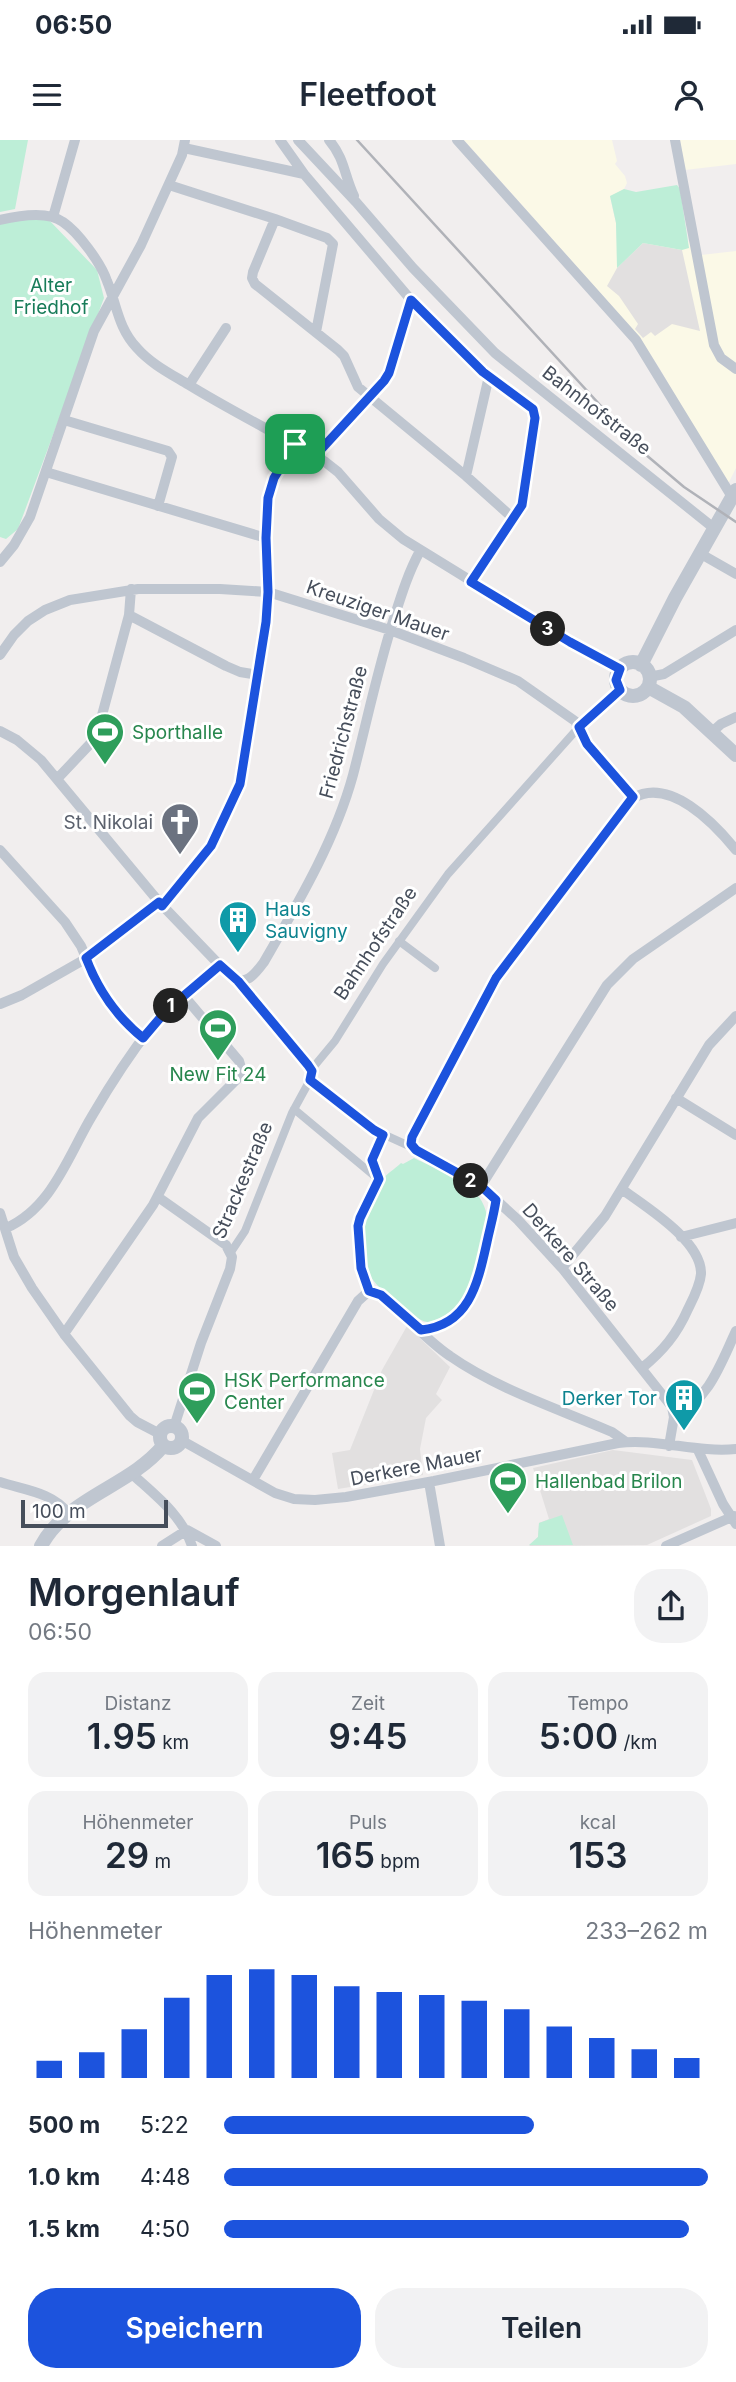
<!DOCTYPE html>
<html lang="de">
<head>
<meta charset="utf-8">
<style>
  :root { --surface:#fff; --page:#f2f2f3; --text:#1f2937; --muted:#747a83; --accent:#1c53dd }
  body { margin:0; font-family:Inter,sans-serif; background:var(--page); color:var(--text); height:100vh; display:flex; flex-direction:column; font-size:26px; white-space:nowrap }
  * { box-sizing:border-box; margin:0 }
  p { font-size:23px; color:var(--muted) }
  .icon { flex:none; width:38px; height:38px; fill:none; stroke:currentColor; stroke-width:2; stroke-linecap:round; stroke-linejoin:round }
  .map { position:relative; height:1406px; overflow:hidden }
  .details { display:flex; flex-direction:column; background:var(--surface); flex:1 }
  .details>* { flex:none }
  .scale { position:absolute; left:21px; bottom:18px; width:147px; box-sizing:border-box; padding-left:7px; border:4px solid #464e5b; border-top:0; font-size:19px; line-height:24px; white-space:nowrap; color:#464e5b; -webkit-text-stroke:5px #fff; paint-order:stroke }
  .pin { position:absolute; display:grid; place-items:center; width:60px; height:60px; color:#fff; margin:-30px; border-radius:14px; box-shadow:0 4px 10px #0006 }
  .km { position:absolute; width:35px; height:35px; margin:-18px; border-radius:50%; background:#222; color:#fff; font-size:19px; line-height:35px; text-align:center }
  .round { display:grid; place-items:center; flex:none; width:74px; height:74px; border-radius:28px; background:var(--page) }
  .headline { display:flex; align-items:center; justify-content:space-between; height:119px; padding:0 28px }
  h1 { font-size:38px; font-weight:600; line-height:52px }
  .stats { display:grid; grid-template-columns:repeat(3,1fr); gap:10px; height:119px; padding:7px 28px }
  .stats div { display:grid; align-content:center; border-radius:18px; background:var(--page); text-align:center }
  .stats b { font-size:35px; font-weight:600 }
  .stats small { font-size:19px; font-weight:400 }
  .stats p { font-size:19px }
  .chart { height:196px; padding:14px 28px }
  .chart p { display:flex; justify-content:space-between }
  .chart svg { width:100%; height:126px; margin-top:7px; stroke:var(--accent); stroke-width:6 }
  .cta { display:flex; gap:14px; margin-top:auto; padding:14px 28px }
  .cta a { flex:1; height:80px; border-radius:28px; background:var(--accent); color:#fff; font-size:28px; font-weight:600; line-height:80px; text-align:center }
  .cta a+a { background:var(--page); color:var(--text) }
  ul { padding:0 28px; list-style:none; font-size:23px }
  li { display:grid; grid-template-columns:112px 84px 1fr; align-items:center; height:52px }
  li i { height:18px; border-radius:9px; background:var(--accent) }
  .status { display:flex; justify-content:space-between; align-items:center; height:49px; padding:0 35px; background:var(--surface); direction:ltr }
  .status svg { height:19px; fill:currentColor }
  header { display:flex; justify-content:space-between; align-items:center; height:91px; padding:0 28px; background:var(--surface); font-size:32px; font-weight:600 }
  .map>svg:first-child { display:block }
  .commercial { fill:#fbf9e7 }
  .education { fill:#e2e0e0 }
  .green { fill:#bdeed7 }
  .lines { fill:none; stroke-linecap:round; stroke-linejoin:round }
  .pedestrian { stroke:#bfc6d0; stroke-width:8 }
  .minor { stroke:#bfc6d0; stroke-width:10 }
  .tertiary { stroke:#bfc6d0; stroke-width:14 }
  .rail { stroke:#b0b2b8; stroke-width:2.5 }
  .route-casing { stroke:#fff; stroke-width:14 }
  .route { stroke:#1c53dd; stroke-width:9 }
  .labels { text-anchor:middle; stroke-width:6; stroke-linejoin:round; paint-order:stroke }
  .park-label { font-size:19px; fill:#187c59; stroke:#fff }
  .street-label { font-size:19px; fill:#464e5b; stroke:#fff }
  .leisure-label { font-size:19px; fill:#27864d; stroke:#fff; text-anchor:start }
  .worship-label { font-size:19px; fill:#5b616d; stroke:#fff; text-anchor:end }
  .culture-label { font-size:19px; fill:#0d838f; stroke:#fff; text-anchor:start }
</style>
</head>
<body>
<div class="status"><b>06:50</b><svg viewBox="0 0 49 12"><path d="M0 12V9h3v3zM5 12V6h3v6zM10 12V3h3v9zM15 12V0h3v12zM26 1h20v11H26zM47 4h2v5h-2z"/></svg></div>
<header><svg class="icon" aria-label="menu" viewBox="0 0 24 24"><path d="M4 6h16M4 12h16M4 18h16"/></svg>Fleetfoot<svg class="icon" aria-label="person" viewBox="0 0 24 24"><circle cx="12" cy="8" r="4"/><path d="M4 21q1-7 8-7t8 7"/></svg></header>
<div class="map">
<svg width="736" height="1406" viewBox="0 0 736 1406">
  <rect width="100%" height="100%" fill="#f1eeee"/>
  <path class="commercial" d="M 464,0 L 612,0 L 617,21 L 615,24 L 625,36 L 627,43 L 624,49 L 610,57 L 616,83 L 618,127 L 643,103 L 689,108 L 687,100 L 701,115 L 736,111 L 736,328 L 727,346 L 660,229 L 637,194 Z
    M 680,0 L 736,0 L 736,24 L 685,30 Z"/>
  <path class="education" d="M 643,103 L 682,110 L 700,191 L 672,184 L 655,196 L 651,192 L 643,198 L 635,189 L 638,184 L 619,156 L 607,146 L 617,128 Z
    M 407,1186 L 450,1227 L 436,1254 L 442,1260 L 426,1278 L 420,1309 L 423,1335 L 338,1349 L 332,1313 L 350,1310 L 382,1230 Z
    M 613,1310 L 692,1320 L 711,1369 L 711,1376 L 647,1405 L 529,1406 L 538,1397 L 539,1383 L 549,1379 L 533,1328 Z"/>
  <path class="green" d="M 0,0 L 28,0 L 15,69 L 0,72 Z
    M 677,45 L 680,49 L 689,108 L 682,110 L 643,103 L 617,128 L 616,83 L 610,56 L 624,49 L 636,52 Z
    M 16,80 L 49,80 L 97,130 L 104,158 L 18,389 L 6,399 L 0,397 L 0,83 Z
    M 414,1018 C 434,1028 464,1038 478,1056 C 483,1061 488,1074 487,1081 C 486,1108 469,1173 439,1182 C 424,1186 411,1174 401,1166 C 390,1157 378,1148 370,1136 C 353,1111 367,1064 382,1040 C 386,1034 395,1029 401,1023 L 403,1024 Z
    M 562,1375 L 573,1405 L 529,1405 L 538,1397 L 539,1383 Z"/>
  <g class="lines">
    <path class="pedestrian" d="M 399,801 L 435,828
      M 238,841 L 311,930
      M 311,930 L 335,901 L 383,824 L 448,734 L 579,587
      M 310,940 L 374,990 L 407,1005 L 411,1004
      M 294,969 L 378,1039
      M 377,1036 L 372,1020 L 383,995
      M 231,1112 L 245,1091 L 292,973 L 310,940 L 311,930"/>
    <path class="minor" d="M 280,0 L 304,34 L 417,167 L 483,232 L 533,269 L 535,278 L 522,365 L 471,442
      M 298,0 L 356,62 L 413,128 L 495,213 L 715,389
      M 329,0 C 345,19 344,35 354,56
      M 457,0 L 636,200 L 732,357
      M 675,0 L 714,205 L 721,218 L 736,229
      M 184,8 L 304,34
      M 169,45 L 275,79 L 253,132 L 252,138 L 255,144 L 338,210 L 344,216 L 358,247 L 466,336
      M 53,77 L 75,0
      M 275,79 L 327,98 L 333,104 L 316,192
      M 0,80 C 17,76 47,70 63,82 C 78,92 101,123 107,141 C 117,165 118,188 137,208 C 151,224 171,234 189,245 C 233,272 280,295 324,321 L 338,332 L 379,379 L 403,399 L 570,502 L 620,529
      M 489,236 L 466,336 L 514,379
      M 189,245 L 226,188
      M 64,280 L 168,311 L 172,317 L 158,366
      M 315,316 L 386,237 L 411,160
      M 46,332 L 266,398
      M 701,414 L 736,434
      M 0,422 L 14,405 L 30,377 L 94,191 L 141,105 L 182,15 L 185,0
      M 129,475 L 226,526 L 240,532 L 258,535
      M 0,515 L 14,495 L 28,481 L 45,470 L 70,460 L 138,449 L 220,449 L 268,452 L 390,490 L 464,518 L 518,541 L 575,581 L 587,604 L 633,658
      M 649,537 L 664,534 L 736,490
      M 579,587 L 620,550
      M 0,591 L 17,600 L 41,620 L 159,762 L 231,837 C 246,847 255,834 264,822 C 298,763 335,701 353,635 C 367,581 378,527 395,475 C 402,453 409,431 420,411
      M 712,592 L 721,584 L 736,577
      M 57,639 L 91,603 L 98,590 L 129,475 L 131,449
      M 0,710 L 65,782 L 81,806 L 94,836 L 116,873 L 126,884 L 143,898
      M 162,766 L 211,706 L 240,644 L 266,482 L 268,353 L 274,338 L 295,304
      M 0,864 L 22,855 L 94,814 L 159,762
      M 676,958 L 736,995
      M 481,1046 L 607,845 L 633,819 L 736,748
      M 623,1050 C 646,1067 702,1101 701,1134 C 700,1146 693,1159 688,1169 C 677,1194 663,1211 642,1228
      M 158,1057 L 226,1105 L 232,1117 L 230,1129 L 201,1203 L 174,1287
      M 0,1073 L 14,1117 L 32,1148 L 64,1194 L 130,1276 L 137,1282 L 160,1294
      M 6,1088 C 52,1068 68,1016 92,976 C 110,945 130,914 152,886 C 171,863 197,846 220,826
      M 681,1097 L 736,1083
      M 562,1128 L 605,1076 L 709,905 L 736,876
      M 369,1151 L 381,1155 C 404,1174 426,1200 450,1216 C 497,1249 559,1269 612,1292 L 626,1302
      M 369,1151 C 362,1132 354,1099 359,1079 C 363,1066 373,1052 378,1039
      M 421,1190 C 470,1185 478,1143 487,1102 C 490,1088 494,1074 496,1060
      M 64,1194 L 153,1065 L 198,978 L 239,937 L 242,931 L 239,921 L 184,856
      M 674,1277 C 710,1258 720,1225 736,1191
      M 181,1300 L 275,1353 L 294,1359 L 315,1360 L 346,1357 L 434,1341 L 618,1303 C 657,1298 696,1313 736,1309
      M 669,1306 L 674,1277 L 672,1267 L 562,1128 L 518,1080 L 481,1046 L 416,1010 L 411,1001 L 496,838 L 633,658 C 670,637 714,683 736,710
      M 698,1310 L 723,1364 L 736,1384
      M 132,1334 C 155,1355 182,1375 192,1406
      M 253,1340 L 358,1161 L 369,1151
      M 0,1342 C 24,1350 52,1352 68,1373
      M 429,1342 L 440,1406
      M 162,1406 L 187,1390 L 216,1406
      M 666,1406 L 734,1376"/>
    <path class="tertiary" d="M616 539a17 17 0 1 1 34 0a17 17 0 1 1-34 0Z
      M 641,525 L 675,458 L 736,350
      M 648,547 L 684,567 L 736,615
      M160 1297a11 11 0 1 1 22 0a11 11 0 1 1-22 0Z
      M 41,1406 C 67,1357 129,1347 163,1306"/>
    <path class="rail" d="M 357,0 L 645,314 L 684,347 L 736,382"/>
  </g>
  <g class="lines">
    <defs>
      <path id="route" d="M 411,160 L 483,232 L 533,269 L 535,278 L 522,365 L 471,442 L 570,502 L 620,529 L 616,540 L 620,550 L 579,587 L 587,604 L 633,657 L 496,838 L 412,997 L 411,1004 L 416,1010 L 481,1046 L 496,1060 C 494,1074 490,1088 487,1102 C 478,1142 470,1185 421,1190 L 381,1155 L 369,1151 L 361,1128 L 358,1086 L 360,1078 L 379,1039 L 372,1020 L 383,995 L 374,990 L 310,940 L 312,931 L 308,925 L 238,841 L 220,825 L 166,871 L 143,898 C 117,877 98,850 86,818 L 159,762 L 162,766 L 211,706 L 240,644 L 266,482 L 268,452 L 266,398 L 268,358 L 274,338 L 295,304 L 315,316 L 384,241 L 389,233 Z"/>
    </defs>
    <use href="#route" class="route-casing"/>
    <use href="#route" class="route"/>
  </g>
  <defs>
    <symbol id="stadium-pin" viewBox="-11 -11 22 30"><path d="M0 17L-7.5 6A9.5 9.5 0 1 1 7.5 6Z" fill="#2e9e5b" stroke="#fff"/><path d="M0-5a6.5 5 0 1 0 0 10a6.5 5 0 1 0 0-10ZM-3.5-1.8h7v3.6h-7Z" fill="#fff"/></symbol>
    <symbol id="church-pin" viewBox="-11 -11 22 30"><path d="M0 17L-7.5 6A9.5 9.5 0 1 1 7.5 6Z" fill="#6b7280" stroke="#fff"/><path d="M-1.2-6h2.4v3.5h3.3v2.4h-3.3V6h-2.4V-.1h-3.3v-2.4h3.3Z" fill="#fff"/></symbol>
    <symbol id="building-pin" viewBox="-11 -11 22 30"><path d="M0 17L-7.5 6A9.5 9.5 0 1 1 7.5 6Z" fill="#0f9aa8" stroke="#fff"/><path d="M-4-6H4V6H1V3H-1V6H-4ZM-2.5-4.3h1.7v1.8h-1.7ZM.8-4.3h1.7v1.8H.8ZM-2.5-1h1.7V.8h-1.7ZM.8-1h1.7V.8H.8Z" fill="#fff"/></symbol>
  </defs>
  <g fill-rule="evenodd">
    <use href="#stadium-pin" x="83" y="570" width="44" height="60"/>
    <use href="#church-pin" x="158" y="660" width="44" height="60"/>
    <use href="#building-pin" x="216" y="758" width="44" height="60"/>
    <use href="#stadium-pin" x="196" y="866" width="44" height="60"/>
    <use href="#stadium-pin" x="175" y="1229" width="44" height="60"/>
    <use href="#building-pin" x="662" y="1236" width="44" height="60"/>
    <use href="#stadium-pin" x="486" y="1319" width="44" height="60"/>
  </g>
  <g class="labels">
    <g class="park-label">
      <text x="51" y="152">Alter<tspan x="51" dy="22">Friedhof</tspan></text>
    </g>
    <g class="street-label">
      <text transform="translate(597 270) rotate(38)" y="7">Bahnhofstraße</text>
      <text transform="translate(378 470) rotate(19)" y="7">Kreuziger Mauer</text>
      <text transform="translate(343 592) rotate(-75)" y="7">Friedrichstraße</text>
      <text transform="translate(375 803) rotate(-56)" y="7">Bahnhofstraße</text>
      <text transform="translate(242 1040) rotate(-67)" y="7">Strackestraße</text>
      <text transform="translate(571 1117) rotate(49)" y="7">Derkere Straße</text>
      <text transform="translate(416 1326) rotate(-11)" y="7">Derkere Mauer</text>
    </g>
    <g class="leisure-label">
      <text x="132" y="599">Sporthalle</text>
      <text x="218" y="941" text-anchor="middle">New Fit 24</text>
      <text x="224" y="1247">HSK Performance<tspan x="224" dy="22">Center</tspan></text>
      <text x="535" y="1348">Hallenbad Brilon</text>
    </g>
    <g class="worship-label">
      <text x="153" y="689">St. Nikolai</text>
    </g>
    <g class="culture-label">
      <text x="265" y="776">Haus<tspan x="265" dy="22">Sauvigny</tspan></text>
      <text x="657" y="1265" text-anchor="end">Derker Tor</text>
    </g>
  </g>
</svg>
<div class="scale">100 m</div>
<div class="pin" style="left:295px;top:304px;background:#1e9e55"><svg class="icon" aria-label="arrive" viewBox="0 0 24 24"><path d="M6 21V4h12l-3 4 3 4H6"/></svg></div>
<b class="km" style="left:171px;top:866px">1</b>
<b class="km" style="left:471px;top:1041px">2</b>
<b class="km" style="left:548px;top:489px">3</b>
</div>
<section class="details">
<div class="headline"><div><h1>Morgenlauf</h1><p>06:50</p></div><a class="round"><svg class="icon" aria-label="share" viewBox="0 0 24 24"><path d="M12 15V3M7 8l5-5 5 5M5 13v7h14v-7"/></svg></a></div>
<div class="stats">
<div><p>Distanz</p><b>1.95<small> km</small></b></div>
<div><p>Zeit</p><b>9:45</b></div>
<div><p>Tempo</p><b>5:00<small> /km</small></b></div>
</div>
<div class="stats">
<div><p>Höhenmeter</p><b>29<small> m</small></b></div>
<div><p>Puls</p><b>165<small> bpm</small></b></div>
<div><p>kcal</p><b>153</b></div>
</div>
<div class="chart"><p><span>Höhenmeter</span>233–262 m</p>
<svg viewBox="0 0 160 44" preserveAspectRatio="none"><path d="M5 44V38M15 44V35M25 44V27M35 44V16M45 44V8M55 44V6M65 44V8M75 44V12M85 44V14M95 44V15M105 44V17M115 44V20M125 44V26M135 44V30M145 44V34M155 44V37"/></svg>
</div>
<ul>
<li><b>500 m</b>5:22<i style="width:64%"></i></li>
<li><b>1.0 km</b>4:48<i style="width:100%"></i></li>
<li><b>1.5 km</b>4:50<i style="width:96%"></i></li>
</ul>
<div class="cta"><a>Speichern</a><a>Teilen</a></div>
</section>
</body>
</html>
